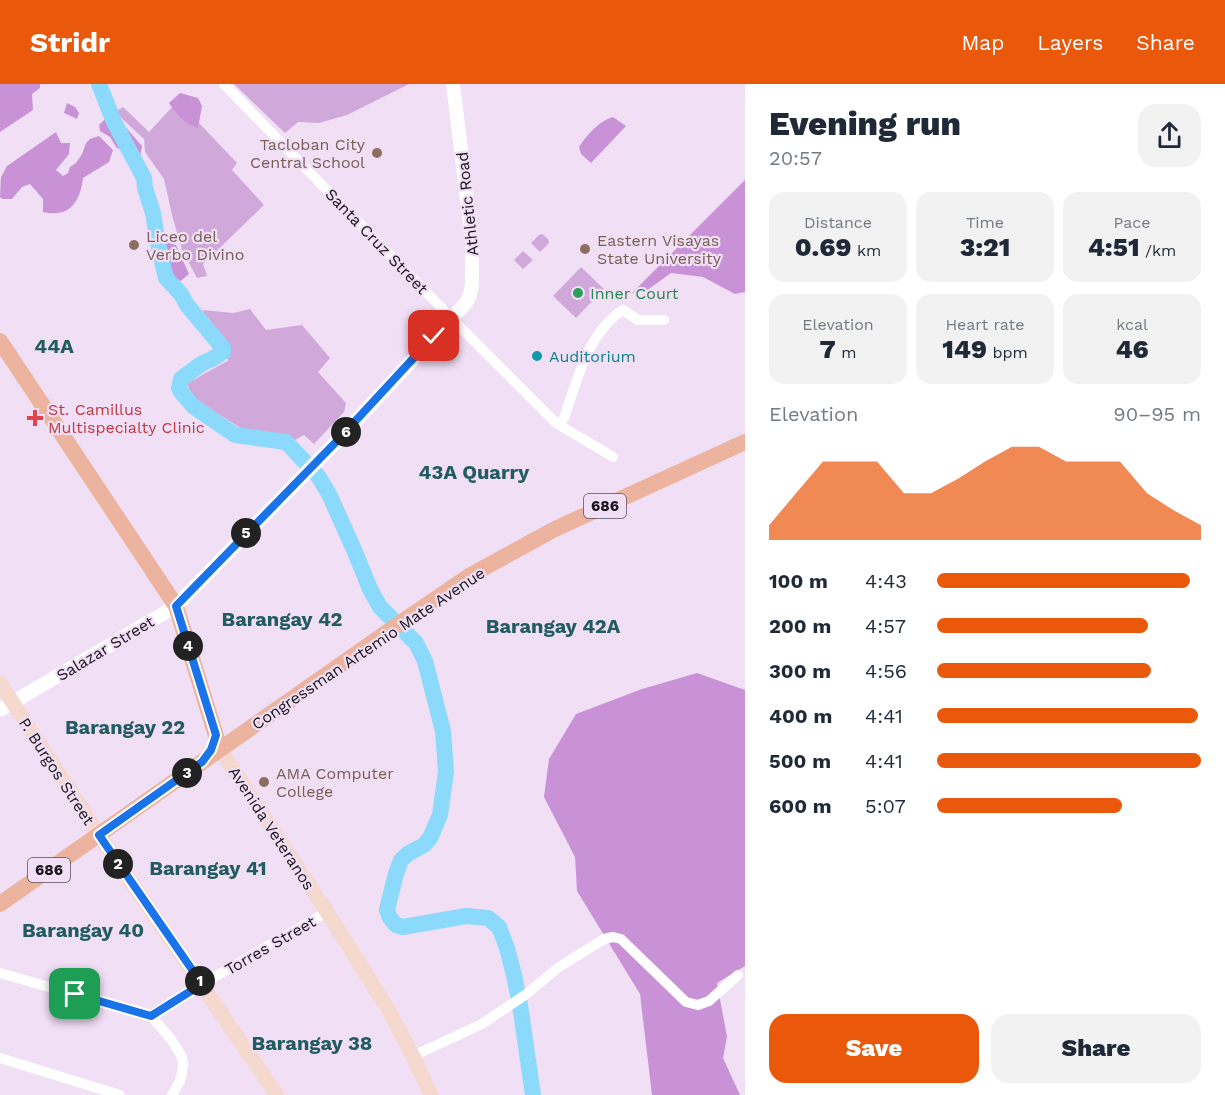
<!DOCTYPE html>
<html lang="en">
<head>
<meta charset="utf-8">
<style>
  :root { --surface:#fff; --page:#f2f2f3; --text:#1f2937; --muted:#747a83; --accent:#ea580c }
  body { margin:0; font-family:"Work Sans",sans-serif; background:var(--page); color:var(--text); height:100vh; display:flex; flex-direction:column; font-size:22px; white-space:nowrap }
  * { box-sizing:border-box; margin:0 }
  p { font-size:20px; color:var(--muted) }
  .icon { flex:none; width:33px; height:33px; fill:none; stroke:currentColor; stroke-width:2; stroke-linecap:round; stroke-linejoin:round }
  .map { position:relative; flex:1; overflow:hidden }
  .details { display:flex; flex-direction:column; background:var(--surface); width:480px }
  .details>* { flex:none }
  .pin { position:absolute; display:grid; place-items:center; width:51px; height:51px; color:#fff; margin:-26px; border-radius:12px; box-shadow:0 3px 9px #0006 }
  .km { position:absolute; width:30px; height:30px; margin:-15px; border-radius:50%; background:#222; color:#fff; font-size:16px; line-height:30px; text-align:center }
  .round { display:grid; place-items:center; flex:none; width:63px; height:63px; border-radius:18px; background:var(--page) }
  .headline { display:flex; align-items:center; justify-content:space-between; height:102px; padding:0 24px }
  h1 { font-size:33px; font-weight:800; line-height:45px }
  .metrics { display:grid; grid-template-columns:repeat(3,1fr); gap:9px; height:102px; padding:6px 24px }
  .metrics div { display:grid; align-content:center; border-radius:15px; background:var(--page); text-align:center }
  .metrics b { font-size:26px; font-weight:800 }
  .metrics small { font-size:16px; font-weight:400 }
  .metrics p { font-size:16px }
  .chart { height:168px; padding:12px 24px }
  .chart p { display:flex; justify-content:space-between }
  .chart svg { width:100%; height:108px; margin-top:6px; fill:var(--accent); opacity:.7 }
  .primary-button { display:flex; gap:12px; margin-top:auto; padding:12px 24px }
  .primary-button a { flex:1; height:69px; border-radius:18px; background:var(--accent); color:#fff; font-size:24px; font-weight:800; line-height:69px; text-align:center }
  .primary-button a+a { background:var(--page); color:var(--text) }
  ul { padding:0 24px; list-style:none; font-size:20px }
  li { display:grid; grid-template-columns:96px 72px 1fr; align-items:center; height:45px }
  li i { height:15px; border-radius:8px; background:var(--accent) }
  header { display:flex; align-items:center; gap:36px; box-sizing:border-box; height:84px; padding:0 30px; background:var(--accent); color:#fff }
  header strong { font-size:28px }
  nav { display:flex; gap:33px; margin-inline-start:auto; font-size:21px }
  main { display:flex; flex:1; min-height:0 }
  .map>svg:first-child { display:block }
  .green { fill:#d0a9da }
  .forest { fill:#c992d7 }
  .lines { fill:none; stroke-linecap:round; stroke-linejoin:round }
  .river { stroke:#8bdafc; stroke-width:16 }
  .minor { stroke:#fff; stroke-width:10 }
  .tertiary { stroke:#fff; stroke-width:14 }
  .secondary { stroke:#f5d9cf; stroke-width:15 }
  .primary { stroke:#ecb39e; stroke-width:16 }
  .route-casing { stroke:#fff; stroke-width:12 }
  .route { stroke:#1a73e8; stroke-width:8 }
  .education-dot { fill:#8d6e63; stroke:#f1dff6; stroke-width:2 }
  .leisure-dot { fill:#2e9e5b; stroke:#f1dff6; stroke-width:2 }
  .culture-dot { fill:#0f9aa8; stroke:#f1dff6; stroke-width:2 }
  .health-dot { fill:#e0444e; stroke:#f1dff6; stroke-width:2 }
  .labels { text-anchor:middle; stroke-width:4.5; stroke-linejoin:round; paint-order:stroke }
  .shield { fill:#f1dff6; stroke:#5a515d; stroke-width:1.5 }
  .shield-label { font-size:15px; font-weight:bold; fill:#1a141b }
  .education-label { font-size:16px; fill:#785e54; stroke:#f1dff6; text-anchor:start }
  .street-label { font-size:16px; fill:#1a141b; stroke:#f1dff6 }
  .leisure-label { font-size:16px; fill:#27864d; stroke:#f1dff6; text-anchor:start }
  .culture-label { font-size:16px; fill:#0d838f; stroke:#f1dff6; text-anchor:start }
  .health-label { font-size:16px; fill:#be3a42; stroke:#f1dff6; text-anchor:start }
  .quarter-label { font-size:20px; font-weight:bold; fill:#225c62; stroke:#f1dff6 }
</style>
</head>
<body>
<header>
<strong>Stridr</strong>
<nav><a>Map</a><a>Layers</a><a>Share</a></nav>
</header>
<main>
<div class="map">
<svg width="745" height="1011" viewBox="0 0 745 1011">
  <rect width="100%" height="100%" fill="#f1dff6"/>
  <path class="green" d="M 234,0 L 409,0 L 347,31 L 319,39 L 298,38 L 285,49 Z
    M 174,21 L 186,33 L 199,39 L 237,79 L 232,86 L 264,121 L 203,180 L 207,192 L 197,194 L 182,166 L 172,131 L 164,95 L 145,68 L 144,55 L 117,30 L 118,26 L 123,23 L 149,48 Z
    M 542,150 L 548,155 L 549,159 L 540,168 L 531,159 L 539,151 Z
    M 523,167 L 533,176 L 523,185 L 514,176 Z
    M 581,183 L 604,205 L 576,234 L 553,212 Z
    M 250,225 L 266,246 L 302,241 L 330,274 L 318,288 L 346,319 L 344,328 L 314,360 L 304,351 L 293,357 L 248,349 L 189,311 L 188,299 L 229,276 L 225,273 L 216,275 L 203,226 L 233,229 Z"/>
  <path class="forest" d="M 0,0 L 40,0 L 40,4 L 32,10 L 33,26 L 0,48 Z
    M 180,9 L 198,14 L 202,22 L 198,44 C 185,40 176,30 169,19 Z
    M 67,19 L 75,23 L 79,29 L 77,35 L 64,29 Z
    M 110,30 L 121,38 L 142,62 L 139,78 L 116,63 L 110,53 L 100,47 L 99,41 Z
    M 613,33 L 626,42 L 591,79 L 581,70 L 579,63 C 586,52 600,36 613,33 Z
    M 56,48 L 61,59 L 70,59 L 69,70 L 56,86 L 63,92 L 68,89 L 70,83 L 76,79 L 82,70 L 86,59 L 90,55 L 99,52 L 113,66 L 109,78 L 83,94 C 80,118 70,134 43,128 L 43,115 L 30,100 L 22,103 L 12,115 L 2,115 L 0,113 L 1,93 L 7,82 Z
    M 745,96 L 745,208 L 735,210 L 703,193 L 671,189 L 646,207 L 632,209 Z
    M 156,118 L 166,158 L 176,161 L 189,190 L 177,200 L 170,202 L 164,197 L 165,186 L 159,160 L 149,130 L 152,121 Z
    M 697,589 L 745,606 L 745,882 L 717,899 L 727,953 L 723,974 L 740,1011 L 652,1011 L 640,910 L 577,807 L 575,773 L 544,713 L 549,675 L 576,630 L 642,605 Z"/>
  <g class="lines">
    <path class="river" d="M 99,0 L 114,38 L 144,94 L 145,104 L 153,129 L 158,160 L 166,194 L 181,210 L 187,221 L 223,264 L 223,268 L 212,275 L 201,280 L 181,295 L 179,304 L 181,308 L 194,323 L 235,351 L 286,358 L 318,392 L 329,410 L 355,468 L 370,505 L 380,523 L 416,559 L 425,577 L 443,647 L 446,688 L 440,731 L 430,754 L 424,761 L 409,769 L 401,776 L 395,793 L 387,826 L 390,834 L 396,841 L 403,843 L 466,832 L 488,834 L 499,843 L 507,864 L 514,891 L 520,921 L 533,1011"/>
    <path class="minor" d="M 224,0 L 456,239 L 556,339 L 560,339 L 564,334 C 577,297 588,248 623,226 L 638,236 L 664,236
      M 556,339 L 613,373
      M 0,889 L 151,932 L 171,955 L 182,973 L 183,980 L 182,989 L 180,997 L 172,1011
      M 151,932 L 202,900 L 327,828
      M 413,972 L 482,940 L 525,911 L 559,883 L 604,855 L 613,853 L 621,855 L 686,918 L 698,921 L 709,917 L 738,891
      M 0,974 L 120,1011"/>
    <path class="tertiary" d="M 0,626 L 176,522 L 335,359 L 466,219 L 470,211 L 472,200 L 472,157 L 453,0"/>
    <path class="secondary" d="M 0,599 L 99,751 L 277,1011
      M 220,665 L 327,828 L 388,925 L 413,972 L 431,1011"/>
    <path class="primary" d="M 0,257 L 176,522 L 220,665
      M 0,820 L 390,546 L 469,492 L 555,445 L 745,358"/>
  </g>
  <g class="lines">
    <defs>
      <path id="route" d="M 75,910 L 151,932 L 202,900 L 99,751 L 202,678 L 211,666 L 216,651 L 176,522 L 335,359 L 434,252"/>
    </defs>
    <use href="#route" class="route-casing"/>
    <use href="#route" class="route"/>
  </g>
  <g class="education-dot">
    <circle cx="377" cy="69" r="6"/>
    <circle cx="134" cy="161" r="6"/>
    <circle cx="585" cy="165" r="6"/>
    <circle cx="264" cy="698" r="6"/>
  </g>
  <circle class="leisure-dot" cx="578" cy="209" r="6"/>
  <circle class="culture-dot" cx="537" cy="272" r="6"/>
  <path class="health-dot" d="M32 325h6v6h6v6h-6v6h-6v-6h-6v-6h6z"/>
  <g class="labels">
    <g class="shield">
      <rect x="584" y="410" width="42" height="24" rx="4.5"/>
      <rect x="28" y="774" width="42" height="24" rx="4.5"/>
    </g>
    <g class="shield-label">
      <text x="605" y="427">686</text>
      <text x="49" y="791">686</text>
    </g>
    <g class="education-label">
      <text x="365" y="66" text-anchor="end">Tacloban City<tspan x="365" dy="18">Central School</tspan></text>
      <text x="146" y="158">Liceo del<tspan x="146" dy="18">Verbo Divino</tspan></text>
      <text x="597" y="162">Eastern Visayas<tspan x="597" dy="18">State University</tspan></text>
      <text x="276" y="695">AMA Computer<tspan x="276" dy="18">College</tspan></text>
    </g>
    <g class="street-label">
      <text transform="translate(467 120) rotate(-96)" y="6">Athletic Road</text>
      <text transform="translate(377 157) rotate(46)" y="6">Santa Cruz Street</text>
      <text transform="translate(105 564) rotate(-31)" y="6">Salazar Street</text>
      <text transform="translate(368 564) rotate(-34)" y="6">Congressman Artemio Mate Avenue</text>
      <text transform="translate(57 687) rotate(57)" y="6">P. Burgos Street</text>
      <text transform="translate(272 744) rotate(57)" y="6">Avenida Veteranos</text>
      <text transform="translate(270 861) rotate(-30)" y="6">Torres Street</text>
    </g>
    <g class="leisure-label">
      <text x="590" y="215">Inner Court</text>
    </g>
    <g class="culture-label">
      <text x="549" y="278">Auditorium</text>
    </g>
    <g class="health-label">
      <text x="48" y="331">St. Camillus<tspan x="48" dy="18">Multispecialty Clinic</tspan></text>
    </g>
    <g class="quarter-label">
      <text x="54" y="269">44A</text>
      <text x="474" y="395">43A Quarry</text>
      <text x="282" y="542">Barangay 42</text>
      <text x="553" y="549">Barangay 42A</text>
      <text x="125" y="650">Barangay 22</text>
      <text x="208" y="791">Barangay 41</text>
      <text x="83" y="853">Barangay 40</text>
      <text x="312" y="966">Barangay 38</text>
    </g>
  </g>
</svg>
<div class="pin" style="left:75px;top:910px;background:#1e9e55"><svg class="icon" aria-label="arrive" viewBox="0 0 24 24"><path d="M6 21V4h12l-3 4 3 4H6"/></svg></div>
<div class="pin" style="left:434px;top:252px;background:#d93025"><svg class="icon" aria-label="check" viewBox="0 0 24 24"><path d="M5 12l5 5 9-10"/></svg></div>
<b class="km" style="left:200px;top:897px">1</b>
<b class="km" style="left:118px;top:780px">2</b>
<b class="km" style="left:187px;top:689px">3</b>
<b class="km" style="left:188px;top:562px">4</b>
<b class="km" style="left:246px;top:449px">5</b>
<b class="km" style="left:346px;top:348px">6</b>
</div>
<section class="details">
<div class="headline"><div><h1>Evening run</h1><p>20:57</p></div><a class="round"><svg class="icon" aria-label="share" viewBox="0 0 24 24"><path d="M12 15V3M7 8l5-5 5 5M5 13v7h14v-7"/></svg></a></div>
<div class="metrics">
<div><p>Distance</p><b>0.69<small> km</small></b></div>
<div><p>Time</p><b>3:21</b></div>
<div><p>Pace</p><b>4:51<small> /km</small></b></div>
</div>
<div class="metrics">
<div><p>Elevation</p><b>7<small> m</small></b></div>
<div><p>Heart rate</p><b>149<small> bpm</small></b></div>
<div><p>kcal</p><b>46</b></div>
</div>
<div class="chart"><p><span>Elevation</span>90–95 m</p>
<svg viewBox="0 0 160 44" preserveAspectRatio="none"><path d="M0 44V38L10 25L20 12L30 12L40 12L50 25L60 25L70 19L80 12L90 6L100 6L110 12L120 12L130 12L140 25L150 32L160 38V44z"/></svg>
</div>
<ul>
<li><b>100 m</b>4:43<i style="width:96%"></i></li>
<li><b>200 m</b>4:57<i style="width:80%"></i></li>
<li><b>300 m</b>4:56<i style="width:81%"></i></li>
<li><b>400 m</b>4:41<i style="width:99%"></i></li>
<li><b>500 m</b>4:41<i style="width:100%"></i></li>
<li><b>600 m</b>5:07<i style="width:70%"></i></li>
</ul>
<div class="primary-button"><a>Save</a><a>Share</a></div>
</section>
</main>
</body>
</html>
